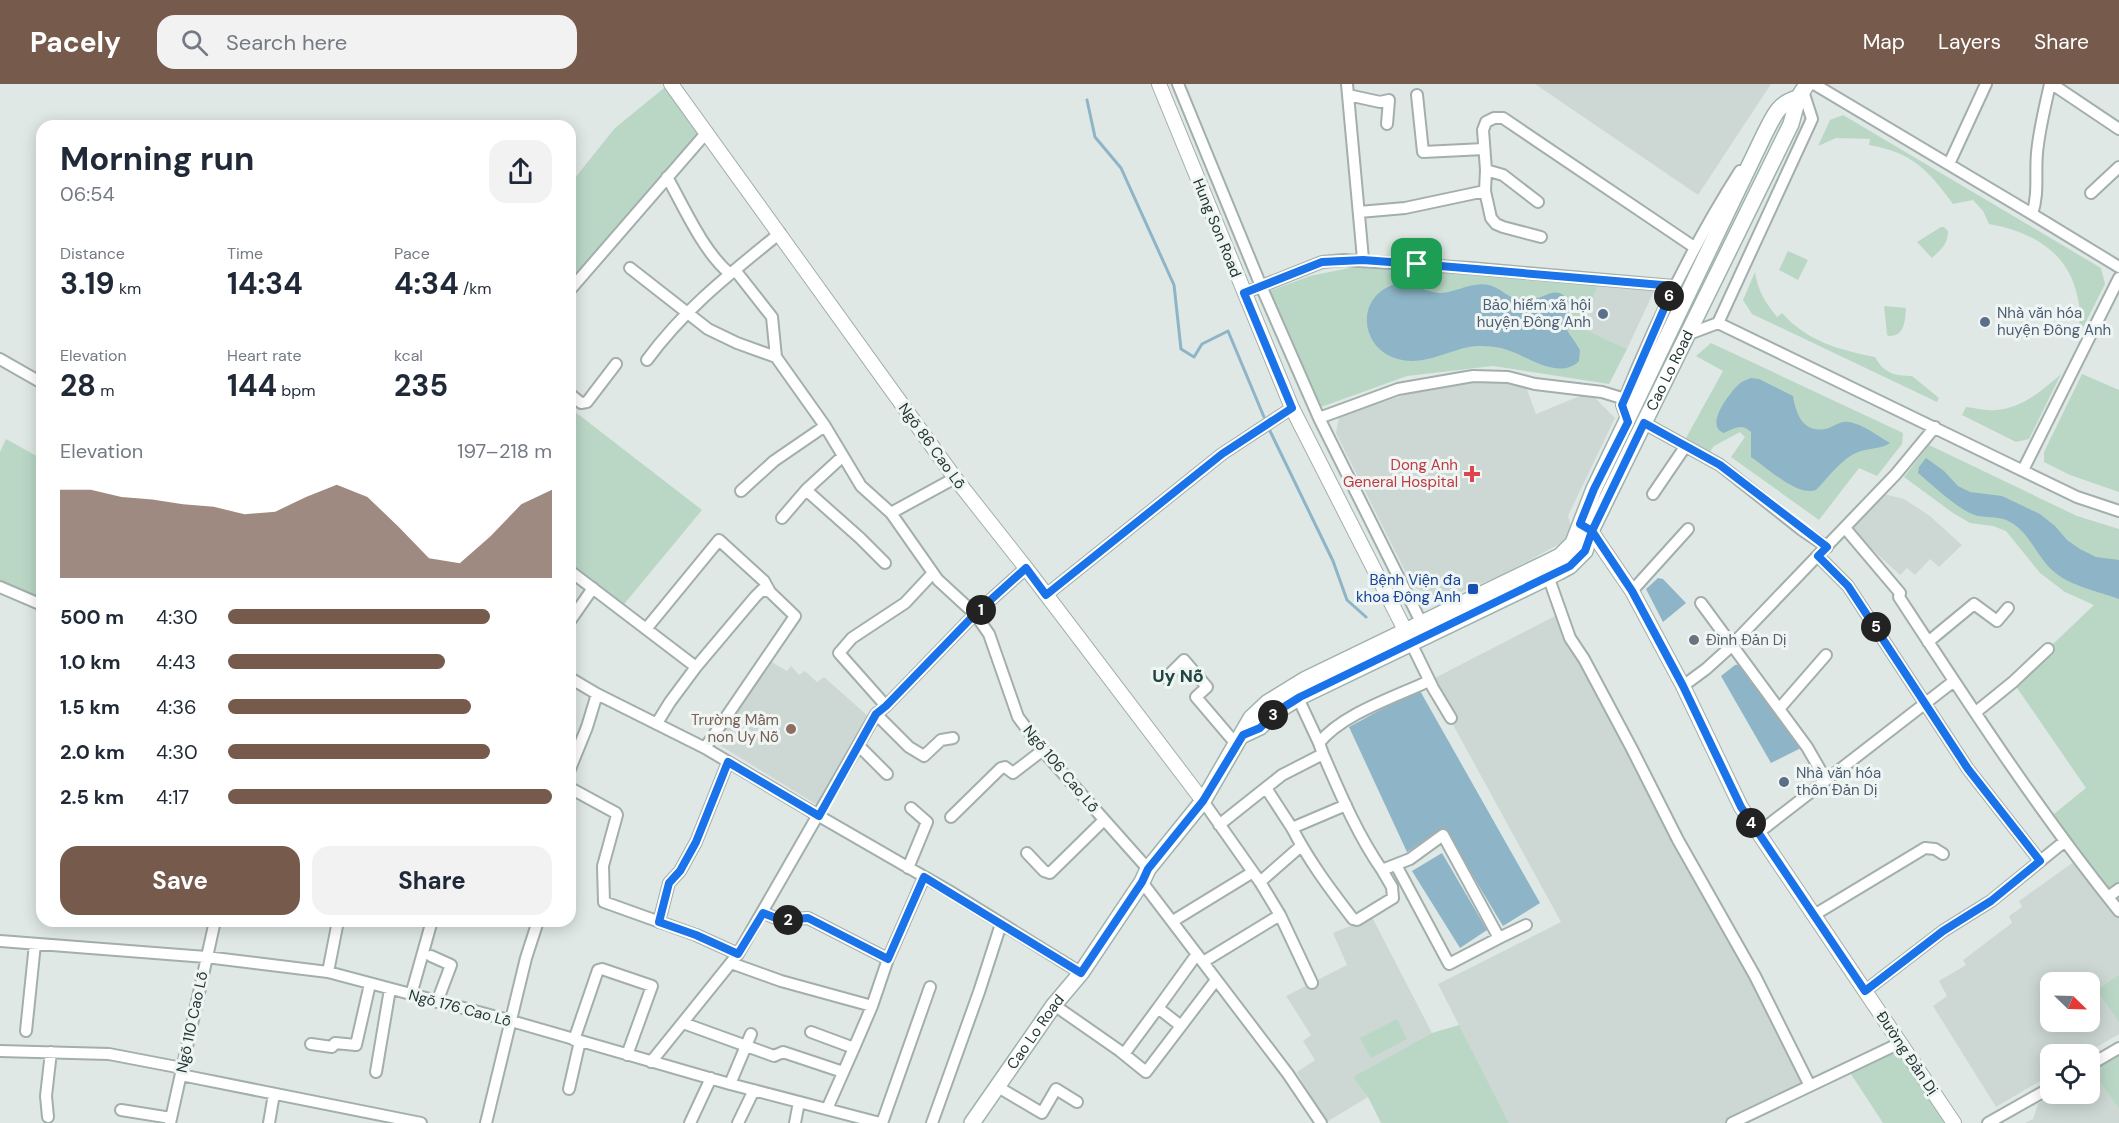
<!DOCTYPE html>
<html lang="en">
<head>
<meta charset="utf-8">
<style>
  :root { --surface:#fff; --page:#f2f2f3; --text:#1f2937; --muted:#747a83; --accent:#765a4c }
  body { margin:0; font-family:"DM Sans",sans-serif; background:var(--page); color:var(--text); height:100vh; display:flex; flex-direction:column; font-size:22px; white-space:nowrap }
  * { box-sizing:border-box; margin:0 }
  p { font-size:20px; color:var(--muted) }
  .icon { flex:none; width:33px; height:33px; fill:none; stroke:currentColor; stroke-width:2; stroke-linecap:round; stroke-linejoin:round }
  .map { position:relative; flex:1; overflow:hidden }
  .panel { position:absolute; left:36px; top:36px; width:540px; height:807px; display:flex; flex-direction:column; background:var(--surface); border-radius:18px; box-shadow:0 3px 15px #0003 }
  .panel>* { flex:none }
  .needle { width:39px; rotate:113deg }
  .buttons { position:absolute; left:2040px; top:888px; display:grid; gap:12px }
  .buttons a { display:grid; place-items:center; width:60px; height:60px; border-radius:12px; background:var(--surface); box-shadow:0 3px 15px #0003; font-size:30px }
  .pin { position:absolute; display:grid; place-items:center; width:51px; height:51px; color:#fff; margin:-26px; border-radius:12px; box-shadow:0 3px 9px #0006 }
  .km { position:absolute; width:30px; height:30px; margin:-15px; border-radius:50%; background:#222; color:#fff; font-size:16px; line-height:30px; text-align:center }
  .round { display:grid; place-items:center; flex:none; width:63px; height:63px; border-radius:18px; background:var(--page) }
  .headline { display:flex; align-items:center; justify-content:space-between; height:102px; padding:0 24px }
  h1 { font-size:33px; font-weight:700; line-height:45px }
  .stats { display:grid; grid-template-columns:repeat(3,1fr); gap:9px; height:102px; padding:6px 24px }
  .stats div { display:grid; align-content:center }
  .stats b { font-size:30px; font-weight:700 }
  .stats small { font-size:16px; font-weight:400 }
  .stats p { font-size:16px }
  .chart { height:168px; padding:12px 24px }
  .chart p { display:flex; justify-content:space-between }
  .chart svg { width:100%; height:108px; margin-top:6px; fill:var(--accent); opacity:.7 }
  .cta { display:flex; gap:12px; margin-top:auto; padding:12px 24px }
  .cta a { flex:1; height:69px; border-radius:18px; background:var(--accent); color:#fff; font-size:24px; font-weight:700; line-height:69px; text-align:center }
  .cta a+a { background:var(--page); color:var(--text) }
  ul { padding:0 24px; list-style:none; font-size:20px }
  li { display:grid; grid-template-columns:96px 72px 1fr; align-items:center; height:45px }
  li i { height:15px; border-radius:8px; background:var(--accent) }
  header { display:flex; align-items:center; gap:36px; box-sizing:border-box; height:84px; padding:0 30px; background:var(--accent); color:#fff }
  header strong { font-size:28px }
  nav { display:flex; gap:33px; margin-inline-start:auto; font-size:21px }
  .search { width:420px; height:54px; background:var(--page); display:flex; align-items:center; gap:15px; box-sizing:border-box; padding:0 21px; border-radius:18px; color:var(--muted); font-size:22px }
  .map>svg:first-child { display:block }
  .built { fill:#cdd8d4; fill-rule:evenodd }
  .green { fill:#bad7c6 }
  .water { fill:#8db5c7 }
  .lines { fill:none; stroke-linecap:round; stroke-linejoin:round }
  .stream { stroke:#8db5c7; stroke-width:3 }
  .minor-casing { stroke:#a3afac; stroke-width:14 }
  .tertiary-casing { stroke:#a3afac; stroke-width:16 }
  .secondary-casing { stroke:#9fb2ae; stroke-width:18 }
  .minor { stroke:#fff; stroke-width:10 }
  .tertiary { stroke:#fff; stroke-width:14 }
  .secondary { stroke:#fff; stroke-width:15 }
  .route-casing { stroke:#fff; stroke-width:12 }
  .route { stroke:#1a73e8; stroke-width:8 }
  .service-dot { fill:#5c6f8a; stroke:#eff5f3; stroke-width:2 }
  .health-dot { fill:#e0444e; stroke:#eff5f3; stroke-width:2 }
  .transit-dot { fill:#1a4fb4; stroke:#eff5f3; stroke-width:2 }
  .worship-dot { fill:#6b7280; stroke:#eff5f3; stroke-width:2 }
  .education-dot { fill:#8d6e63; stroke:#eff5f3; stroke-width:2 }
  .labels { text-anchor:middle; stroke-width:6; stroke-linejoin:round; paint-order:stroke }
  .street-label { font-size:15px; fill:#223633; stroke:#eff5f3 }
  .service-label { font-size:15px; fill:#4e5e75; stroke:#eff5f3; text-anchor:start }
  .health-label { font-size:15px; fill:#be3a42; stroke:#eff5f3; text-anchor:end }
  .transit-label { font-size:15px; fill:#164399; stroke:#eff5f3; text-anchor:end }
  .worship-label { font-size:15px; fill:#5b616d; stroke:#eff5f3; text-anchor:start }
  .education-label { font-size:15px; fill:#785e54; stroke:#eff5f3; text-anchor:end }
  .quarter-label { font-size:18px; font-weight:bold; fill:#214542; stroke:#eff5f3 }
</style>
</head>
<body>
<header>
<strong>Pacely</strong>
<div class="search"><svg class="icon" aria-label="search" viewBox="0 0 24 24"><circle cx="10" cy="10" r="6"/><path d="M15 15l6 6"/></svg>Search here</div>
<nav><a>Map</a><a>Layers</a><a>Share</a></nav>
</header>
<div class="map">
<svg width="2119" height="1039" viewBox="0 0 2119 1039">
  <rect width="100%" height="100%" fill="#dfe8e5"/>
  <path class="built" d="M 1535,0 L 1771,0 L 1698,111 Z
    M 1599,199 L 1655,205 L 1627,265 L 1580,243 Z
    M 1464,297 L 1503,297 L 1525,300 L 1536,330 L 1587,309 L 1591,310 L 1615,334 L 1568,432 L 1571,442 L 1565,457 L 1504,490 L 1444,515 L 1413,503 L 1336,349 L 1339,332 L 1420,306 Z
    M 1884,410 L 1904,415 L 1930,432 L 1962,461 L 1939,483 L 1930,475 L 1915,491 L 1907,484 L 1900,491 L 1851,446 Z
    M 1561,529 L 1810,1002 L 1734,1039 L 1509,1039 L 1438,900 L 1561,838 L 1429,597 Z
    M 770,577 L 787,587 L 791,582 L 799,591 L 805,587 L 817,598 L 824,593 L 868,632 L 817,721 L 713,657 Z
    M 2075,777 L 2119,833 L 2119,950 L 2085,970 L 2050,970 L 2050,991 L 1996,1023 L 1933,922 L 1947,912 L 1939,897 L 1966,881 L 1963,876 L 2012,839 L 2009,832 L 2022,823 L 2019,817 ZM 2050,898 L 2090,898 L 2090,938 L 2050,938 Z
    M 1372,833 L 1432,949 L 1354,993 L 1368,1013 L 1325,1039 L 1297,988 L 1315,976 L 1303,957 L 1311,951 L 1286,912 L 1347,881 L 1333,849 Z
    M 2091,985 L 2119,1025 L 2119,1039 L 2025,1039 L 2033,1035 L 2038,1020 L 2053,1010 L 2090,1010 L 2090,986 Z"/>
  <path class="green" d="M 669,0 L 707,48 L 570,204 L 570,100 L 615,44 Z
    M 1843,31 L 2101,184 L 2105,200 L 2079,252 C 2079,240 2081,227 2078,215 C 2069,168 2033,148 1989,140 L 1983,127 L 1973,116 L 1953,120 C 1928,86 1912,68 1869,61 L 1870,55 L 1836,54 L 1818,62 L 1830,36 Z
    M 1941,143 L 1944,143 L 1948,147 C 1948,161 1941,165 1932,174 L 1917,158 Z
    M 1788,167 L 1808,176 L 1798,196 L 1779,186 Z
    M 1359,182 L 1384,182 L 1599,199 L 1580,243 L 1627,265 L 1609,300 L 1493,282 L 1407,292 L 1321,323 L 1269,207 L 1310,192 Z
    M 1755,188 C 1758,207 1765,218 1777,233 L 1782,229 C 1807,257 1839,266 1875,273 C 1884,289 1894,292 1912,292 L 1939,314 L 1937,318 L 1752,230 L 1743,216 Z
    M 1884,222 L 1906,224 C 1905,237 1905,253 1888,252 L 1887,250 Z
    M 1711,259 L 1903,349 L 1902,360 L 1877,392 L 1859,384 L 1819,436 L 1731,373 L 1745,353 L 1740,348 L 1714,362 L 1709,369 L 1686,354 L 1723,287 L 1696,272 Z
    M 2061,290 L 2029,355 L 2016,358 L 1962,331 L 1966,323 C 1975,324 1986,327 1995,326 C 2021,325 2043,306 2061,290 Z
    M 2082,290 L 2119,306 L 2119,408 L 2070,391 L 2044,378 L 2044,368 Z
    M 570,324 L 702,426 L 620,525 L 570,490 Z
    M 6,355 L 42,375 L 42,520 L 0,502 L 0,368 Z
    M 1929,361 L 2077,432 L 2119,445 L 2119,827 L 2049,734 L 2086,704 L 2013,598 L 2094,521 L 2065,508 L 2040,489 L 2006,447 L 1993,442 L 1970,439 L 1953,429 L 1904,393 Z
    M 2119,891 L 2119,938 L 2097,906 Z
    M 1397,935 L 1407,955 L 1371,974 L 1360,954 Z
    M 1459,941 L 1509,1039 L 1381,1039 L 1368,1013 L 1353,993 L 1432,949 Z
    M 1900,959 L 1954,1039 L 1883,1039 L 1847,984 Z
    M 2119,968 L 2119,1025 L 2091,985 Z"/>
  <path class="water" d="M 1403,198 C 1414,201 1426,208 1439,209 C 1456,209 1471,197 1489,201 C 1501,204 1509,215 1522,217 C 1543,219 1557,195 1570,220 C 1560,247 1568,244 1580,266 L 1579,277 C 1558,298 1524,269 1501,264 C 1492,262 1479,261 1469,263 C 1447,267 1425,281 1402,276 C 1358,268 1352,207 1403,198 Z
    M 1751,294 L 1759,295 L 1793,312 C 1796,330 1803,349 1825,345 C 1831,344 1837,339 1843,338 C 1858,336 1877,352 1890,359 C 1881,365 1869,364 1858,368 C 1841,375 1829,393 1816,406 C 1798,413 1766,383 1751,373 L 1751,348 C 1742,339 1735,344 1724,349 C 1704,342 1729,310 1738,301 C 1742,297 1746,296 1751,294 Z
    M 1926,374 L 1944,387 L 1958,402 L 1970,408 L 2002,412 L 2040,430 L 2055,442 L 2067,456 L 2080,465 L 2096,473 L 2119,476 L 2119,515 C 2097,507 2069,502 2052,486 C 2036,471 2029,448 2010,438 C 2000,432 1989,434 1978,432 C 1960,428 1934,402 1918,389 L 1919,383 Z
    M 1658,494 L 1663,495 L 1686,519 L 1663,538 L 1646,505 Z
    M 1741,580 L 1801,664 L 1771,679 L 1721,592 L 1735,581 Z
    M 1419,605 L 1540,819 L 1503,842 L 1444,744 L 1407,768 L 1349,643 Z
    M 1442,769 L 1487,846 L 1460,864 L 1412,787 Z"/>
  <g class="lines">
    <path class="stream" d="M 1087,16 L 1095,53 L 1121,84 L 1174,201 L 1181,265 L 1194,273 L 1202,260 L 1228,247 L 1264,333
      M 1270,347 L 1333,477 L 1347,516 L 1366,533"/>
    <defs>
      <path id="minor" d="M 1178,0 L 1261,202 L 1319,334 L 1421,538
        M 1347,0 L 1363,175
        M 1814,0 L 2032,130 C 2039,110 2035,90 2037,69 C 2039,46 2045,23 2050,0
        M 2052,0 L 2119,45
        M 1348,11 L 1380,18 L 1389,16 L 1387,40
        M 1417,11 L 1423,68 L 1484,65
        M 1949,80 L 1986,0
        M 1486,86 L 1503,91 L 1538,118
        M 667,93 C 684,123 703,167 729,189
        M 2091,109 L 2119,83
        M 1359,128 L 1405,124 L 1485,107
        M 2032,130 L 2119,183
        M 1541,153 L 1503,143 L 1496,140 L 1491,134 L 1485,107 L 1486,86 L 1483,46 L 1486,38 L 1494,34 L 1503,34 L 1694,163
        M 630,184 L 708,245 L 737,259 L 776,273
        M 735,186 L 772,233 L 776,273 L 825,342 L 861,402 L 891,429 L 938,496 L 975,530 L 989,550 L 1018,633 L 1044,668 L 1148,785
        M 570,206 L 707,48
        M 1244,209 L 1322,178 L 1344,176 L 1470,184 L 1674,202
        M 1718,239 L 2077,413 L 2119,427
        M 1689,250 L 1718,239 L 1812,35 L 1803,7
        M 0,275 L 42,299
        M 647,276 C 685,224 731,189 780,149
        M 570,310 L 581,319 L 587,318 L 616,280
        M 1319,334 L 1398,305 L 1473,292 L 1508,293 L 1535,300 L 1602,308 L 1625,315
        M 1628,337 L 1622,321 C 1655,239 1692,162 1740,87
        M 1644,339 L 1720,381 L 1802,446 L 1827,463
        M 2023,386 L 2119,194
        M 806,406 L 860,454 L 885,479
        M 741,407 L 774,377 L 825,342
        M 1653,410 L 1685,363
        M 891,429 L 955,394
        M 782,434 L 806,406 L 843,372
        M 1845,444 L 1900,509 L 1899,513 C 1969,620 2039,728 2119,827
        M 1818,472 L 1848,502 L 1968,685 L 2040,777
        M 570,487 L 696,583 L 670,618 L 657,639
        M 1548,492 L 1570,554 L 1584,575 L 1632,665 L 1678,756 L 1755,892 L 1810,1002
        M 0,503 L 42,521
        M 1632,507 L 1688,445
        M 1046,511 L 1222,370 L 1292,324
        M 1701,519 L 1807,663 L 1826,696
        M 570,537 L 593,504
        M 646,545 L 719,456 L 764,497 L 770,508 L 795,532 L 705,664
        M 1928,558 L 1974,520 L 1997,537 L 2008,524
        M 1411,559 L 1433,604 L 1451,634
        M 696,583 L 755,513 L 762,506 L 770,508
        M 570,594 L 597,610 L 705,664 L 819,732 L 949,807 L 1081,889
        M 1166,594 L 1184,576 L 1207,603 L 1196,613 L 1236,660
        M 1429,597 C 1395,613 1342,630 1319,659 L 1323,670 C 1340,709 1357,750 1382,786 L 1410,775 L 1443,751 L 1499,854 L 1526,841
        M 1683,602 L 1706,585 L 1727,566 L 1896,390 L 1935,343
        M 1298,614 L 1319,659
        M 886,622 L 839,569 L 852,554 L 905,519 L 933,489
        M 1779,625 L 1826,571
        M 1976,628 L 2013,598 L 2048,565
        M 876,630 L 909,663 L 924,672 L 941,656 L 953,654
        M 858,661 L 887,690
        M 570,685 L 587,643 L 597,610
        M 570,704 L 616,729 L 617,731 L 603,782 L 604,818 L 696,851 L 738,870
        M 1266,704 L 1292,744
        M 1203,717 L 1260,798 L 1280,831 L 1312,899
        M 1346,721 L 1292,744 C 1309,777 1330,805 1353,835 L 1357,836 L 1393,814 L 1392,803 L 1382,786
        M 951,733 L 1001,684 L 1005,683 L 1013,689 L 1043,666
        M 1219,741 L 1282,691 L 1323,670
        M 1758,749 L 1954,597
        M 1027,769 L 1044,787 L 1050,789 L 1104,736
        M 1396,781 L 1449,880 L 1499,854
        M 908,784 L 927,738 L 911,724
        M 1142,798 L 1288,990 L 1321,1039
        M 1260,798 L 1301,762
        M 2108,813 L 2119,805
        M 763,829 L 781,836 L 808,834 L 888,875
        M 1814,831 L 1925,764 L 1935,765 L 1943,770
        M 1173,837 L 1253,788
        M 659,838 L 669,799 L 680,787 L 696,758 L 728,678
        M 0,857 L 206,873 L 328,888 L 501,934 L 730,1000 L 880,1039
        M 431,872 L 451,881 L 437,918
        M 1203,878 L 1280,831
        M 731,879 L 781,897 L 872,922
        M 328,888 L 338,837
        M 1865,907 L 1943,847 L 1991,817 L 2065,757
        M 411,911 L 431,840 L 427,837
        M 1054,921 L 1120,967 L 1146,988 L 1216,896
        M 1158,924 L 1197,870
        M 683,939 L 774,972 L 783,968 L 843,988
        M 26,947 L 35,860
        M 811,948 L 854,964 L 827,1025
        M 574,956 L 598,886 L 602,885 L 652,902 L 627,971
        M 311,960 L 332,963 L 335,959 L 356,961 L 370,900
        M 854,964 L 872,922 L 888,875 L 924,793
        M 0,967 L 109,970 L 182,984
        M 1124,970 L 1158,924 L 1181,942
        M 651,978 L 738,870 L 876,630 L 886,622 L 975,530 L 1026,484
        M 2090,981 L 2119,964
        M 376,988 L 390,905
        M 181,991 L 421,1039
        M 730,1000 L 751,950
        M 998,1003 L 1042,1029 L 1056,1005 L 1077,1018
        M 569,1005 L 580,957
        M 121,1026 L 171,1034
        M 48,1033 L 46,1012 L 51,968
        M 170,1039 L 215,837
        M 269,1039 L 274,1010
        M 486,1039 L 526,874 L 538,837
        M 690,1039 L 711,994
        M 738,1039 L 754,1006
        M 795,1039 L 799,1018
        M 882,1039 L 930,903
        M 932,1039 L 979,908 L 1001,840
        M 1732,1039 L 1900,959
        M 1988,1039 L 2050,1004"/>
      <path id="tertiary" d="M 671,0 L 955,394 L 1026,484 L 1203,717
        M 1159,0 L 1292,324 L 1405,546
        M 1585,443 L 1591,447 L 1632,507 L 1683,602 L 1741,723 L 1954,1039"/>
      <g id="secondary">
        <path id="s1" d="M 1243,651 L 1260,643 L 1276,628 L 1300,613 L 1559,488 L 1570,482 L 1585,467 L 1591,447 L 1611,406 L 1791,40 L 1798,14 L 1807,0"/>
        <path id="s2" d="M 972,1039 L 1054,921 L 1081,889 L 1142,798 L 1148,785 L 1203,717 L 1251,634 L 1267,619 L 1306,595 L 1548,478 L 1560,472 L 1573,459 L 1594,405 L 1765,49 C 1774,32 1778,19 1798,14"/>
      </g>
    </defs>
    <use href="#minor" class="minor-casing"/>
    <use href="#tertiary" class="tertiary-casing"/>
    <use href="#secondary" class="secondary-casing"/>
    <use href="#minor" class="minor"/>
    <use href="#tertiary" class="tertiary"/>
    <use href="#secondary" class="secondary"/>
  </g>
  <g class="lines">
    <defs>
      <path id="route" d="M 1417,180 L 1363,176 L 1322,178 L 1244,209 L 1292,324 L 1222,370 L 1046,511 L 1026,484 L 975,530 L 886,622 L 876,630 L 819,732 L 728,678 L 696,758 L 680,787 L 669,799 L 659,838 L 696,851 L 738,870 L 763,829 L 781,836 L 808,834 L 888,875 L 924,793 L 1081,889 L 1142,798 L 1148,785 L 1203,717 L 1243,651 L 1260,644 L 1276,628 L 1300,613 L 1570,482 L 1585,467 L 1592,447 L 1632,507 L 1683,602 L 1741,723 L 1865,907 L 1943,847 L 1991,817 L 2040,777 L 1968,685 L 1848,502 L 1818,472 L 1827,463 L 1720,381 L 1644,339 L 1592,447 L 1580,440 L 1594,405 L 1628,338 L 1622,321 L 1674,202 L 1417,180"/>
    </defs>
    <use href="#route" class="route-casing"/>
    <use href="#route" class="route"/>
  </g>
  <g class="service-dot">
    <circle cx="1603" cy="230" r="6"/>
    <circle cx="1985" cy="238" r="6"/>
    <circle cx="1784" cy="698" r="6"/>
  </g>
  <path class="health-dot" d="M1469 381h6v6h6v6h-6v6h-6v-6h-6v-6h6z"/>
  <rect class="transit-dot" x="1467" y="499" width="12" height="12" rx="3"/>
  <circle class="worship-dot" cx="1694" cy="556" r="6"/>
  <circle class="education-dot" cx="791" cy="645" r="6"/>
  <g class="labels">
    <g class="street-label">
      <text transform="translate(1217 144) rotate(68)" y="5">Hung Son Road</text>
      <text dy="5" stroke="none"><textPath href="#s1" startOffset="590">Cao Lo Road</textPath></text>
      <text transform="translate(932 362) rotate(54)" y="5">Ngõ 86 Cao Lỗ</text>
      <text transform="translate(1061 685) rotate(50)" y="5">Ngõ 106 Cao Lỗ</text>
      <text transform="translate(460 924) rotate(15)" y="5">Ngõ 176 Cao Lỗ</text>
      <text transform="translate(192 938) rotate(-78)" y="5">Ngõ 110 Cao Lỗ</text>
      <text dy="5" stroke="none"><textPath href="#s2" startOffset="111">Cao Lo Road</textPath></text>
      <text transform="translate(1907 969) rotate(56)" y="5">Đường Đản Dị</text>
    </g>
    <g class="service-label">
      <text x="1591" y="226" text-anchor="end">Bảo hiểm xã hội<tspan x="1591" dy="17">huyện Đông Anh</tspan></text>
      <text x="1997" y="234">Nhà văn hóa<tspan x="1997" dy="17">huyện Đông Anh</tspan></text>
      <text x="1796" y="694">Nhà văn hóa<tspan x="1796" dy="17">thôn Đản Dị</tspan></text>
    </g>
    <g class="health-label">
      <text x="1458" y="386">Dong Anh<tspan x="1458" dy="17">General Hospital</tspan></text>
    </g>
    <g class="transit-label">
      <text x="1461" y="501">Bệnh Viện đa<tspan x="1461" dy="17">khoa Đông Anh</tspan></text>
    </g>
    <g class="worship-label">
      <text x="1706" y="561">Đình Đản Dị</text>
    </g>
    <g class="education-label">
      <text x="779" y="641">Trường Mầm<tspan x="779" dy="17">non Uy Nỗ</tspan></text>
    </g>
    <g class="quarter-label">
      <text x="1178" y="598">Uy Nỗ</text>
    </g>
  </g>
</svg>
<div class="buttons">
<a><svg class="needle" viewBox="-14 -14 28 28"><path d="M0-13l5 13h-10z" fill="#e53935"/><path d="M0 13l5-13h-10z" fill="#747a83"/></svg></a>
<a><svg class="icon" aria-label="locate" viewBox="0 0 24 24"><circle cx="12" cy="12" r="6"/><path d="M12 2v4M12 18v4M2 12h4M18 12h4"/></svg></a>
</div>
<div class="pin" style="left:1417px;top:180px;background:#1e9e55"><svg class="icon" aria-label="arrive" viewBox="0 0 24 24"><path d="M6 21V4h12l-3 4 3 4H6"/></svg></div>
<b class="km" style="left:981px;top:526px">1</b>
<b class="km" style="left:788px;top:836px">2</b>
<b class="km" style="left:1273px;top:631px">3</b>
<b class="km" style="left:1751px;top:739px">4</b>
<b class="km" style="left:1876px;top:543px">5</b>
<b class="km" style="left:1669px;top:212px">6</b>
<section class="panel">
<div class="headline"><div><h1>Morning run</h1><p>06:54</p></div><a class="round"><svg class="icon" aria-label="share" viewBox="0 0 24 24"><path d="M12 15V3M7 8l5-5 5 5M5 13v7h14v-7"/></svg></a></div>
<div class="stats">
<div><p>Distance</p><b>3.19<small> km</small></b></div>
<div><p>Time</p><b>14:34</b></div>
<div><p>Pace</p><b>4:34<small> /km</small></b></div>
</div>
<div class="stats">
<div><p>Elevation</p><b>28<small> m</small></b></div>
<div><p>Heart rate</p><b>144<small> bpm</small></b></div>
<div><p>kcal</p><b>235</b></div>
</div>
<div class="chart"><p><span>Elevation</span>197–218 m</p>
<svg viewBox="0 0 160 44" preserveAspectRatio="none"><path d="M0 44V8L10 8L20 11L30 12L40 14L50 15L60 18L70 17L80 11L90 6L100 11L110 23L120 36L130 38L140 27L150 14L160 8V44z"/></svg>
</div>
<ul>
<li><b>500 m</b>4:30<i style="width:81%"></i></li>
<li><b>1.0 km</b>4:43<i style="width:67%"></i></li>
<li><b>1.5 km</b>4:36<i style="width:75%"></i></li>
<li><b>2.0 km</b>4:30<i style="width:81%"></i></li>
<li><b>2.5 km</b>4:17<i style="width:100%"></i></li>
</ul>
<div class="cta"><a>Save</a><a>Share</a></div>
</section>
</div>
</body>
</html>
